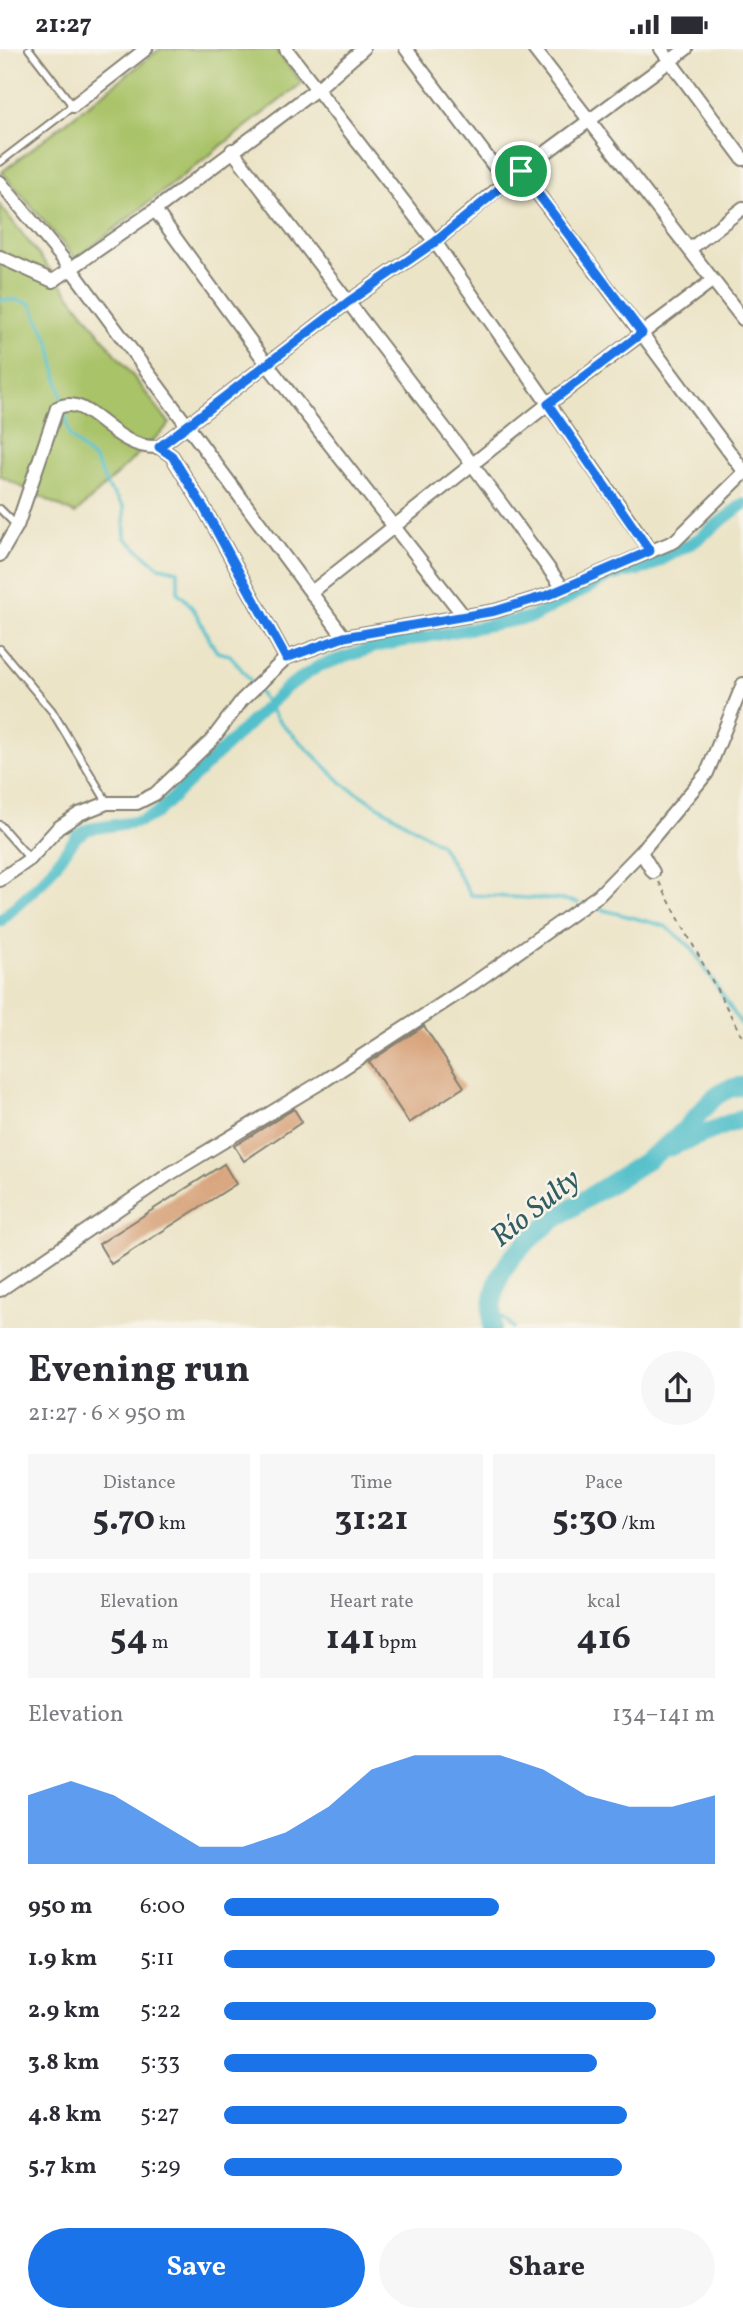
<!DOCTYPE html>
<html lang="en">
<head>
<meta charset="utf-8">
<style>
  :root { --surface:#fff; --page:#f7f7f7; --text:#2b2b33; --muted:#7c7c81; --accent:#1a73e8 }
  body { margin:0; font-family:Vollkorn,serif; background:var(--page); color:var(--text); height:100vh; display:flex; flex-direction:column; font-size:26px; white-space:nowrap }
  * { box-sizing:border-box; margin:0 }
  p { font-size:23px; color:var(--muted) }
  .icon { flex:none; width:38px; height:38px; fill:none; stroke:currentColor; stroke-width:2; stroke-linecap:round; stroke-linejoin:round }
  .map { position:relative; height:1279px; overflow:hidden }
  .sheet { display:flex; flex-direction:column; background:var(--surface); flex:1 }
  .sheet>* { flex:none }
  .pin { position:absolute; display:grid; place-items:center; width:60px; height:60px; color:#fff; margin:-30px; border:4px solid #fff; border-radius:50%; box-shadow:0 2px 7px #0007 }
  .round { display:grid; place-items:center; flex:none; width:74px; height:74px; border-radius:37px; background:var(--page) }
  .head { display:flex; align-items:center; justify-content:space-between; height:119px; padding:0 28px }
  h1 { font-size:38px; font-weight:700; line-height:52px }
  .metrics { display:grid; grid-template-columns:repeat(3,1fr); gap:10px; height:119px; padding:7px 28px }
  .metrics div { display:grid; align-content:center; border-radius:0px; background:var(--page); text-align:center }
  .metrics b { font-size:35px; font-weight:700 }
  .metrics small { font-size:19px; font-weight:400 }
  .metrics p { font-size:19px }
  .chart { height:196px; padding:14px 28px }
  .chart p { display:flex; justify-content:space-between }
  .chart svg { width:100%; height:126px; margin-top:7px; fill:var(--accent); opacity:.7 }
  .cta { display:flex; gap:14px; margin-top:auto; padding:14px 28px }
  .cta a { flex:1; height:80px; border-radius:42px; background:var(--accent); color:#fff; font-size:28px; font-weight:700; line-height:80px; text-align:center }
  .cta a+a { background:var(--page); color:var(--text) }
  ul { padding:0 28px; list-style:none; font-size:23px }
  li { display:grid; grid-template-columns:112px 84px 1fr; align-items:center; height:52px }
  li i { height:18px; border-radius:9px; background:var(--accent) }
  .status { display:flex; justify-content:space-between; align-items:center; height:49px; padding:0 35px; background:var(--surface); direction:ltr }
  .status svg { height:19px; fill:currentColor }
  .map>svg:first-child { display:block }
  .green { fill:#a9c368; stroke:#627042; stroke-width:2 }
  .lines { fill:none; stroke-linecap:round; stroke-linejoin:round }
  .stream { stroke:#53c0cb; stroke-width:3.5 }
  .canal { stroke:#53c0cb; stroke-width:12 }
  .river { stroke:#53c0cb; stroke-width:19 }
  .building { fill:#d8a47d }
  .lane-casing { stroke:#848072; stroke-width:10 }
  .street-casing { stroke:#848072; stroke-width:16 }
  .path { stroke:#848072; stroke-width:2; stroke-dasharray:5 5; stroke-linecap:butt }
  .lane { stroke:#fff; stroke-width:6 }
  .street { stroke:#fff; stroke-width:12 }
  .route-casing { stroke:#fff; stroke-width:14 }
  .route { stroke:#1a73e8; stroke-width:9 }
  .labels { text-anchor:middle; stroke-width:5; stroke-linejoin:round; paint-order:stroke }
  .water-label { font-size:30px; font-style:italic; fill:#325e62; stroke:#f7f3e8 }
</style>
</head>
<body>
<div class="status"><b>21:27</b><svg viewBox="0 0 49 12"><path d="M0 12V9h3v3zM5 12V6h3v6zM10 12V3h3v9zM15 12V0h3v12zM26 1h20v11H26zM47 4h2v5h-2z"/></svg></div>
<div class="map">
<svg width="743" height="1279" viewBox="0 0 743 1279">
  <rect width="100%" height="100%" fill="#f7f3e8"/>
  <filter id="ink" filterUnits="userSpaceOnUse"><feTurbulence type="fractalNoise" baseFrequency=".0143" numOctaves="2"/><feDisplacementMap in="SourceGraphic" scale="14" xChannelSelector="R" yChannelSelector="G"/><feConvolveMatrix kernelMatrix="1 2 1 2 8 2 1 2 1" color-interpolation-filters="sRGB"/></filter>
  <filter id="wash" filterUnits="userSpaceOnUse"><feTurbulence type="fractalNoise" baseFrequency=".00686" numOctaves="4" result="noise"/><feDisplacementMap in="SourceGraphic" scale="28" xChannelSelector="R" yChannelSelector="G"/><feGaussianBlur stdDeviation="1.57" result="paint"/><feColorMatrix in="noise" values="0 0 0 0 0 0 0 0 0 0 0 0 0 0 0 0 0 1.4 0 .05"/><feComposite in="paint" operator="in"/></filter>
  <g filter="url(#wash)">
    <rect width="100%" height="100%" fill="#ece4c7"/>
    <path class="green" d="M 160,0 L 275,0 L 302,34 L 76,210 L 2,123 Z
      M 0,156 L 170,375 L 75,465 L 0,427 Z"/>
    <g class="lines">
      <path class="stream" d="M 0,251 L 19,251 L 31,255 L 50,294 L 70,388 L 96,413 L 107,437 L 124,458 L 125,489 L 159,518 L 178,522 L 178,544 C 199,560 202,581 217,603 L 230,606 L 254,636
        M 258,642 L 278,671 L 343,735 L 440,795 L 471,846 L 566,851 L 579,854
        M 600,860 L 665,877 L 691,898 L 743,978
        M 490,1256 L 513,1279"/>
      <path class="canal" d="M 0,872 L 43,832 L 77,787 L 89,780 L 141,772 L 157,764 L 287,638 L 319,617 L 378,597 L 533,568 L 610,527 L 647,519 L 697,491 L 743,455"/>
      <path class="river" d="M 670,1098 L 743,1069
        M 492,1279 C 490,1251 496,1226 515,1205 C 559,1156 639,1126 685,1080 C 703,1062 716,1038 743,1037"/>
    </g>
    <g id="blocks">
      <path class="building" d="M 424,977 L 464,1038 L 409,1074 L 369,1013 Z
        M 294,1060 L 302,1073 L 244,1112 L 234,1097 Z
        M 224,1115 L 236,1135 L 111,1215 L 99,1195 Z"/>
    </g>
  </g>
  <g filter="url(#ink)">
    <use href="#blocks" fill-opacity="0" stroke="#848072" stroke-width="2"/>
    <g class="lines">
      <defs>
        <path id="lane" d="M 0,113 L 73,57 L 29,0
          M 0,460 L 16,476
          M 0,600 L 52,662 L 107,753
          M 0,776 L 30,810"/>
        <path id="street" d="M 286,0 L 435,193 L 651,502
          M 406,0 L 506,133
          M 534,0 L 743,270
          M 661,0 L 743,110
          M 73,57 L 146,0
          M 232,101 L 472,415 L 563,539
          M 521,122 L 743,421
          M 0,133 L 72,221 L 344,588
          M 155,161 L 267,315 L 463,566
          M 690,200 L 743,159
          M 0,208 L 53,232 L 155,161 L 318,39 L 363,0
          M 0,506 L 17,477 L 57,359 C 90,342 111,401 159,398
          M 313,542 L 548,355 L 713,231
          M 286,609 L 204,459 L 172,407 L 159,398 L 348,253 L 435,193 L 506,133 L 686,0
          M 641,803 L 653,823
          M 0,831 L 30,810 L 58,779 L 79,765 L 107,754 L 137,754 L 155,745 L 211,692 L 242,651 L 286,609 L 344,588 L 495,562 L 548,546 L 675,492 L 743,425
          M 0,1241 L 168,1126 L 325,1031 L 474,934 L 599,846 L 641,803 L 707,724 L 743,635"/>
      </defs>
      <use href="#lane" class="lane-casing"/>
      <use href="#street" class="street-casing"/>
      <path class="path" d="M 659,833 L 743,989"/>
      <use href="#lane" class="lane"/>
      <use href="#street" class="street"/>
    </g>
  </g>
  <g class="lines" filter="url(#ink)">
    <defs>
      <path id="route" d="M 521,122 L 642,284 L 548,355 L 650,502 L 548,546 L 495,562 L 344,588 L 286,609 L 204,459 L 172,407 L 159,398 L 348,253 L 435,193 Z"/>
    </defs>
    <use href="#route" class="route-casing"/>
    <use href="#route" class="route"/>
  </g>
  <g class="labels">
    <g class="water-label">
      <text transform="translate(535 1158) rotate(-39)" y="10">Río Sulty</text>
    </g>
  </g>
</svg>
<div class="pin" style="left:521px;top:122px;background:#1e9e55"><svg class="icon" aria-label="arrive" viewBox="0 0 24 24"><path d="M6 21V4h12l-3 4 3 4H6"/></svg></div>
</div>
<section class="sheet">
<div class="head"><div><h1>Evening run</h1><p>21:27 · 6 × 950 m</p></div><a class="round"><svg class="icon" aria-label="share" viewBox="0 0 24 24"><path d="M12 15V3M7 8l5-5 5 5M5 13v7h14v-7"/></svg></a></div>
<div class="metrics">
<div><p>Distance</p><b>5.70<small> km</small></b></div>
<div><p>Time</p><b>31:21</b></div>
<div><p>Pace</p><b>5:30<small> /km</small></b></div>
</div>
<div class="metrics">
<div><p>Elevation</p><b>54<small> m</small></b></div>
<div><p>Heart rate</p><b>141<small> bpm</small></b></div>
<div><p>kcal</p><b>416</b></div>
</div>
<div class="chart"><p><span>Elevation</span>134–141 m</p>
<svg viewBox="0 0 160 44" preserveAspectRatio="none"><path d="M0 44V20L10 15L20 20L30 29L40 38L50 38L60 33L70 24L80 11L90 6L100 6L110 6L120 11L130 20L140 24L150 24L160 20V44z"/></svg>
</div>
<ul>
<li><b>950 m</b>6:00<i style="width:56%"></i></li>
<li><b>1.9 km</b>5:11<i style="width:100%"></i></li>
<li><b>2.9 km</b>5:22<i style="width:88%"></i></li>
<li><b>3.8 km</b>5:33<i style="width:76%"></i></li>
<li><b>4.8 km</b>5:27<i style="width:82%"></i></li>
<li><b>5.7 km</b>5:29<i style="width:81%"></i></li>
</ul>
<div class="cta"><a>Save</a><a>Share</a></div>
</section>
</body>
</html>
